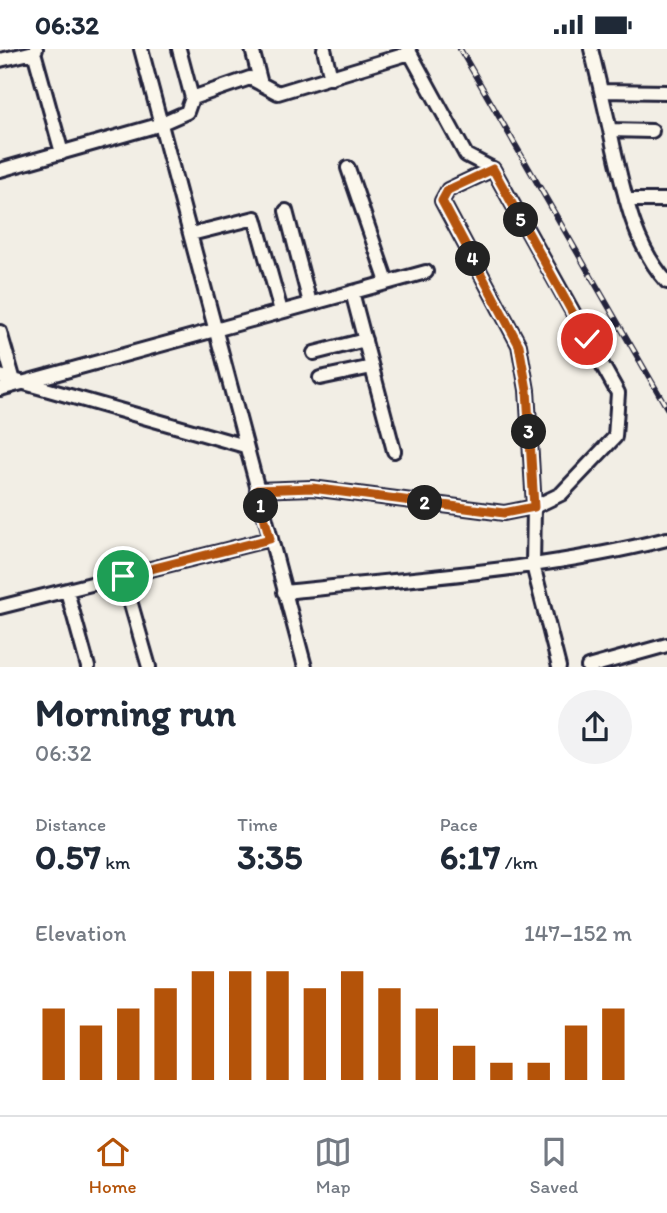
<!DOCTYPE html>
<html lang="en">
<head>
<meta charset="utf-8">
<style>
  :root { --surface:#fff; --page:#f2f2f3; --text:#1f2937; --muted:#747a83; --line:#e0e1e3; --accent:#b45309 }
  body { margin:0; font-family:Itim,sans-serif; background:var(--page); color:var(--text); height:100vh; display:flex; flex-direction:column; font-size:26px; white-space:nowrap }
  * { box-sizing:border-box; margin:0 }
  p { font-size:23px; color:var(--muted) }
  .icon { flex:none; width:38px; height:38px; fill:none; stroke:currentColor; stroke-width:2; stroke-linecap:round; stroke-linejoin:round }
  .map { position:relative; height:618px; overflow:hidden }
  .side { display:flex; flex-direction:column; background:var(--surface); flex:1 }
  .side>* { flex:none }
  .pin { position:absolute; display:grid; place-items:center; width:60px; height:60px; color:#fff; margin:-30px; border:4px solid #fff; border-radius:50%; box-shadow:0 2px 7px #0007 }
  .km { position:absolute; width:35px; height:35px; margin:-18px; border-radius:50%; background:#222; color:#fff; font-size:19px; line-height:35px; text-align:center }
  .round { display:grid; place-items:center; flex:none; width:74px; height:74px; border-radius:37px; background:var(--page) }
  .overview { display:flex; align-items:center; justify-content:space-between; height:119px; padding:0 35px }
  h1 { font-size:38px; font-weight:700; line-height:52px }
  .metrics { display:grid; grid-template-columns:repeat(3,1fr); gap:10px; height:119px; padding:7px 35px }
  .metrics div { display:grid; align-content:center }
  .metrics b { font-size:35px; font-weight:700 }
  .metrics small { font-size:19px; font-weight:400 }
  .metrics p { font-size:19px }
  .chart { height:196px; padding:14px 35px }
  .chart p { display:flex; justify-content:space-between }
  .chart svg { width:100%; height:126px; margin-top:7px; stroke:var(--accent); stroke-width:6 }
  .status { display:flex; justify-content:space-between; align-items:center; height:49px; padding:0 35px; background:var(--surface); direction:ltr }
  .status svg { height:19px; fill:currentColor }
  .tab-bar { display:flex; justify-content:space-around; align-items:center; height:98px; border-top:2px solid var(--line); background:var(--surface); font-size:19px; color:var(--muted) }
  .tab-bar a { display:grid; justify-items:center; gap:4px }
  .tab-bar .selected { color:var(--accent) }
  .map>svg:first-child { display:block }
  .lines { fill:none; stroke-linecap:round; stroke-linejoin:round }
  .street-casing { stroke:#22223b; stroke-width:18 }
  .street { stroke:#fbf7ec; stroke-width:12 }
  .rail-casing { stroke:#22223b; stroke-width:6 }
  .rail { stroke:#fbf7ec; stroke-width:3.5; stroke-dasharray:10; stroke-linecap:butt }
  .route-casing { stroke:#fff; stroke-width:14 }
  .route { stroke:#b45309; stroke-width:9 }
</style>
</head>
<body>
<div class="status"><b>06:32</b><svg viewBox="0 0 49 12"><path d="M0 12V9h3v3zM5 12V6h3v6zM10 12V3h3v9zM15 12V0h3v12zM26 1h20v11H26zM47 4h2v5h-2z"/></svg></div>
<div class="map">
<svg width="667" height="618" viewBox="0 0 667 618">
  <rect width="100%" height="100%" fill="#f2eee5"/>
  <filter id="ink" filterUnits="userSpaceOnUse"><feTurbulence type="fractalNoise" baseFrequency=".0143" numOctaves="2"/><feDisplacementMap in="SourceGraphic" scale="14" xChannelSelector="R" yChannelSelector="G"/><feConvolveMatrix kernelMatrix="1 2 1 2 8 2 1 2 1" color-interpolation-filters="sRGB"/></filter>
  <g filter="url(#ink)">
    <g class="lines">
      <defs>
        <path id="street" d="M 141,0 L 305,618
          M 179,0 L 192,49
          M 252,0 L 261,35
          M 324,0 L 331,29
          M 408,0 L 466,106 L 493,120 L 448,141 L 442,152 L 519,296 L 527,341 L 534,458 L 533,516 L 559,618
          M 591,0 C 599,33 607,66 614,100 C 625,147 634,196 667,233
          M 34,3 L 62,104
          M 0,11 L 34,3 L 36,0
          M 601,42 L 667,43
          M 610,81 L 652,82
          M 348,119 L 387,233
          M 0,121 L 155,77 L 187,63 L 192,49 L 250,29 L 278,44 L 410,4
          M 626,151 L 667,151
          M 286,162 L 310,254
          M 191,185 L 255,169 L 281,262
          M 352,243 L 394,402
          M 0,283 L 14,332
          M 314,304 L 365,291
          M 0,327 L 245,397
          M 320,329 L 372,318
          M 0,340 L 426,223
          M 257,441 L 312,439 L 504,464 L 534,458 L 561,445 L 615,388 L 618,344 L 493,120
          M 123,527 L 149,618
          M 67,542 L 88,618
          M 284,543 C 412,529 542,522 667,490
          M 0,558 L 270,490
          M 588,618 L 667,596"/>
      </defs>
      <use href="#street" class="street-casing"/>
      <use href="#street" class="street"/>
      <defs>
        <path id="rail" d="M 460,0 L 667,359"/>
      </defs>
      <use href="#rail" class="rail-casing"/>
      <use href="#rail" class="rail"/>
    </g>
  </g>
  <g class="lines" filter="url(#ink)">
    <defs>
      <path id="route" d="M 123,527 L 270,490 L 257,441 L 312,439 L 504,464 L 534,458 L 527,341 L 519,296 L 442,152 L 448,141 L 493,120 L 587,290"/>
    </defs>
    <use href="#route" class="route-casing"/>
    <use href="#route" class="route"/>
  </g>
</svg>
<div class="pin" style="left:123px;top:527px;background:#1e9e55"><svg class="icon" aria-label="arrive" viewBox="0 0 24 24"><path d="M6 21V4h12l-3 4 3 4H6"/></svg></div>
<div class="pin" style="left:587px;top:290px;background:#d93025"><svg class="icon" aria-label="check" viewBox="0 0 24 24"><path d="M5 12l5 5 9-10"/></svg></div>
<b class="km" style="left:261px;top:457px">1</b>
<b class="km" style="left:425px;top:454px">2</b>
<b class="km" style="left:529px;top:383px">3</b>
<b class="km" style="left:473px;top:210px">4</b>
<b class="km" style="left:521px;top:171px">5</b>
</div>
<section class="side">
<div class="overview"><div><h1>Morning run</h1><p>06:32</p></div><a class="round"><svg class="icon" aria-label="share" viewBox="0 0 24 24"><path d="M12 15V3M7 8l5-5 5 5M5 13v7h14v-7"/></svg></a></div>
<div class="metrics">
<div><p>Distance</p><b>0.57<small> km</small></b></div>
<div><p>Time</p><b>3:35</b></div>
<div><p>Pace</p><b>6:17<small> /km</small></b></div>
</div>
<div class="chart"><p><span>Elevation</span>147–152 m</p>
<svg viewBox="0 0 160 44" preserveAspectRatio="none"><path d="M5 44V19M15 44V25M25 44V19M35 44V12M45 44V6M55 44V6M65 44V6M75 44V12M85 44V6M95 44V12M105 44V19M115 44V32M125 44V38M135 44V38M145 44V25M155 44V19"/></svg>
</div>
</section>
<nav class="tab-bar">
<a class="selected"><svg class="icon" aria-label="home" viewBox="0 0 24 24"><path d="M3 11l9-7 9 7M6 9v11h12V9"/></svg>Home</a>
<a><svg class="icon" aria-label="map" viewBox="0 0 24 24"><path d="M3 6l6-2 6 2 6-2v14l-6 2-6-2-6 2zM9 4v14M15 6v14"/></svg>Map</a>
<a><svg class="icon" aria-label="saved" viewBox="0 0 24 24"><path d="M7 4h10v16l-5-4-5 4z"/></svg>Saved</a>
</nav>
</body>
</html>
